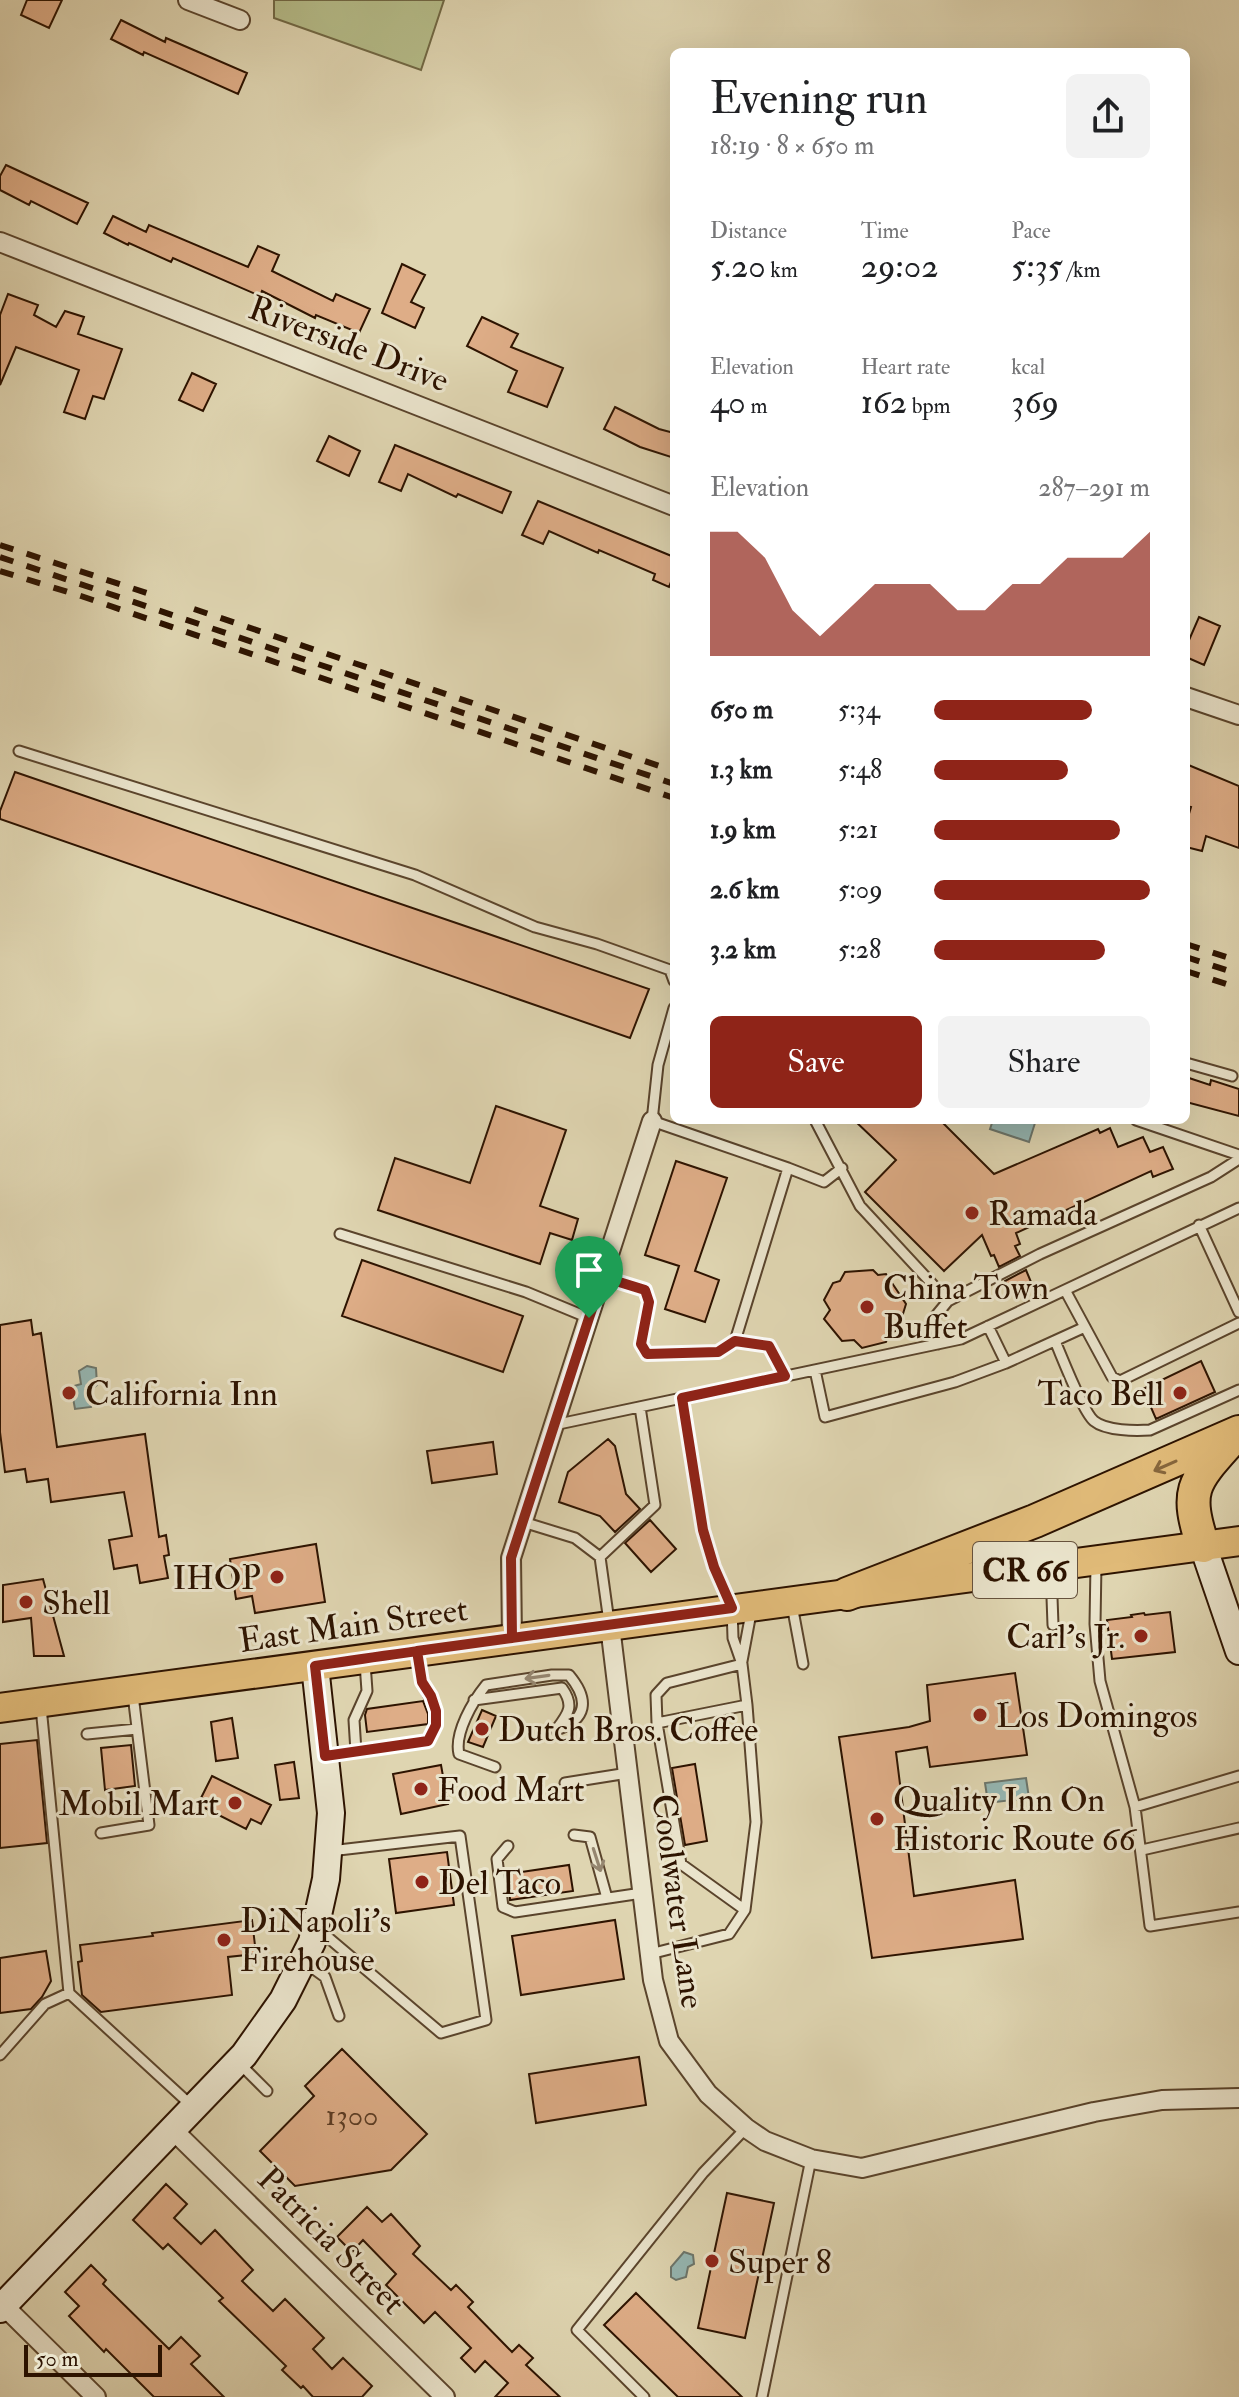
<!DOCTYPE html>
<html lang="en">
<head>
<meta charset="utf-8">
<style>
  :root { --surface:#fff; --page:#f2f2f2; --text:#202124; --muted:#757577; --accent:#8f2418 }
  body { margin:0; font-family:"IM FELL Double Pica",serif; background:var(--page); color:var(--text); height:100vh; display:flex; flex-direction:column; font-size:30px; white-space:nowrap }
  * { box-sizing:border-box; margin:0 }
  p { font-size:26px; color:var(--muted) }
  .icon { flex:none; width:44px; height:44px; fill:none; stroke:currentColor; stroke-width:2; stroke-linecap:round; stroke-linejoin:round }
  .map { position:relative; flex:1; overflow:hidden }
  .sheet { position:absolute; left:670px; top:48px; width:520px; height:1076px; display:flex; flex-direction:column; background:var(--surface); border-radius:12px; box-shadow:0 8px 32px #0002 }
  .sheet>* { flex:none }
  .scale { position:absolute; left:24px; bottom:20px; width:138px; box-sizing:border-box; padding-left:8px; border:4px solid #2d1300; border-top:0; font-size:22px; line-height:28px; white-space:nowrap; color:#2d1300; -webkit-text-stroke:6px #eae4cc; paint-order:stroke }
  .pin { position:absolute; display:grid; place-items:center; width:68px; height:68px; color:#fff; margin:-82px -34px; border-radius:50% 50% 50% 0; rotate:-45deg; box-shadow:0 0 8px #0007 }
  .pin .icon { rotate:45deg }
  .round { display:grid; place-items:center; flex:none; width:84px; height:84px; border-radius:12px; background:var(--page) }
  .overview { display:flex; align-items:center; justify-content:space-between; height:136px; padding:0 40px }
  h1 { font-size:44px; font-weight:600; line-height:60px }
  .stats { display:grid; grid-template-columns:repeat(3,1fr); gap:12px; height:136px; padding:8px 40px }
  .stats div { display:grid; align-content:center }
  .stats b { font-size:34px; font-weight:600 }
  .stats small { font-size:22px; font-weight:400 }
  .stats p { font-size:22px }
  .chart { height:224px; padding:16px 40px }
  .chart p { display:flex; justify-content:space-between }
  .chart svg { width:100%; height:144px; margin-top:8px; fill:var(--accent); opacity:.7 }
  .button { display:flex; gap:16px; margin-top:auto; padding:16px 40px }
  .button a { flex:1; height:92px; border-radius:12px; background:var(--accent); color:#fff; font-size:32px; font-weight:600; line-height:92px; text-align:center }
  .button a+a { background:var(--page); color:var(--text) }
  ul { padding:0 40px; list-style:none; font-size:26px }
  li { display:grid; grid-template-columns:128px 96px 1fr; align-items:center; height:60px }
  li i { height:20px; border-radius:10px; background:var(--accent) }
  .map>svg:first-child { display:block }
  .green { fill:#b5bc89; stroke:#716844; stroke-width:2 }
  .water { fill:#95b7b3; stroke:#6b756b; stroke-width:2 }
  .building { fill:#dead87; stroke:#2d1300; stroke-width:2 }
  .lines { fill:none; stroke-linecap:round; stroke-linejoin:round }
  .lane-casing { stroke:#5a442c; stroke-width:13 }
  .street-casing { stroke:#5a442c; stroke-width:22 }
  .secondary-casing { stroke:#2d1300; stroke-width:30 }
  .primary-casing { stroke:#2d1300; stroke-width:32 }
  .highway-casing { stroke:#2d1300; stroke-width:36 }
  .lane { stroke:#eae4cc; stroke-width:9 }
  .street { stroke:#eae4cc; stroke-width:18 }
  .secondary { stroke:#eae4cc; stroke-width:26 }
  .primary { stroke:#e0ba78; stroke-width:28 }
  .highway { stroke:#e0ba78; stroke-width:32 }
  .rail { stroke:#2d1300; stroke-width:6; stroke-dasharray:14 14; stroke-linecap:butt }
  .oneway { stroke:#86663c }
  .oneway2 { stroke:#958670 }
  .route-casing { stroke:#fff; stroke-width:16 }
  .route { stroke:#8f2418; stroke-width:10 }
  .poi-dot { fill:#8f2418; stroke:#eae4cc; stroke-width:3 }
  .labels { text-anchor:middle; stroke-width:6; stroke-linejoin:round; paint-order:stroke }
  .number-label { font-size:30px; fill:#593a22 }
  .shield { fill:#eae4cc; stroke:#66523d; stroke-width:2 }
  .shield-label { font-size:32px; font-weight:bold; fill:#2d1300 }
  .street-label { font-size:34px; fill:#2d1300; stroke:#eae4cc }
  .poi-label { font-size:34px; fill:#2d1300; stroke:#eae4cc; text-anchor:start }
</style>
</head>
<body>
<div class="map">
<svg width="1239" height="2397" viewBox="0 0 1239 2397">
  <rect width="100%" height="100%" fill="#dfd5b1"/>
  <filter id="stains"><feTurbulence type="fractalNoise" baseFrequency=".0025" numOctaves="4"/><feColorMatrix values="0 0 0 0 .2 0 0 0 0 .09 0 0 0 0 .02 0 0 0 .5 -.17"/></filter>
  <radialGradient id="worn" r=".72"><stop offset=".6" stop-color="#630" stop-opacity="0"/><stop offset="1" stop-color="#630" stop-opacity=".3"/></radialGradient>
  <path class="green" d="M 274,0 L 444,0 L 421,70 L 274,18 Z"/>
  <path class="water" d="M 993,1120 L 1026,1120 L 1035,1123 L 1029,1142 L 990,1129 Z
    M 87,1366 L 96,1368 L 97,1385 L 89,1391 L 91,1407 L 75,1409 L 71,1387 L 81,1384 L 79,1371 Z
    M 1026,1778 L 1029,1798 L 988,1803 L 985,1783 Z
    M 684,2252 L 693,2255 L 694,2264 L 688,2267 L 686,2277 L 676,2280 L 671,2277 L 671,2267 Z"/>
  <path class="building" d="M 27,0 L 62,0 L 49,28 L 21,15 Z
    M 121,20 L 165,42 L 166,38 L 247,73 L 238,94 L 144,52 L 143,55 L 111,39 Z
    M 6,165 L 88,203 L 77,224 L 31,201 L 29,205 L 0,190 L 0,176 Z
    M 113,216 L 146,232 L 149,225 L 248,267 L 258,246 L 279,255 L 272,271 L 333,301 L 336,294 L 370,309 L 359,333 L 316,315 L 315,318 L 262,291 L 260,296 L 173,258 L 171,262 L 129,243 L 128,245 L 104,233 Z
    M 402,264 L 425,275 L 411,302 L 424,308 L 415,328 L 382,313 Z
    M 8,294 L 38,305 L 34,315 L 56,327 L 65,311 L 84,317 L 78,334 L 122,349 L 104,399 L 93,396 L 85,419 L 64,412 L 79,370 L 16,347 L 0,385 L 0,315 Z
    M 482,317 L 518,334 L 511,347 L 563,368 L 547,407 L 508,392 L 517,371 L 467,346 Z
    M 192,373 L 216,384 L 203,411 L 179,400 Z
    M 615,407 L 659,429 L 674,433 L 674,458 L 640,447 L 604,429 Z
    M 329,436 L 360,451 L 349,476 L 317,461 Z
    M 395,445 L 511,492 L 502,513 L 458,494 L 456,497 L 408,474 L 401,491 L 379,482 Z
    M 538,501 L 674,557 L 674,574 L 669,587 L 653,580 L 655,574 L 599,550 L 598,553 L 549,531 L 543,544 L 522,535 Z
    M 1199,617 L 1220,626 L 1204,665 L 1186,657 L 1186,647 Z
    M 1186,764 L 1239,786 L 1239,848 L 1206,836 L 1202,851 L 1186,847 L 1186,824 L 1191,807 L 1186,806 Z
    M 15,772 L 649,989 L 630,1038 L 0,819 L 0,811 Z
    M 1186,1077 L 1210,1085 L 1211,1080 L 1239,1089 L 1239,1116 L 1186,1102 Z
    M 496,1106 L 566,1130 L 540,1206 L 578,1219 L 572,1240 L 550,1233 L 540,1264 L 378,1210 L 395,1158 L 470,1183 Z
    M 854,1120 L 940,1120 L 994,1174 L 1098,1129 L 1100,1133 L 1110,1128 L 1118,1147 L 1143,1137 L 1150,1152 L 1163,1147 L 1173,1169 L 1153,1177 L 1151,1171 L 1016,1233 L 1020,1244 L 1015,1246 L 1020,1256 L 999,1267 L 994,1255 L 991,1256 L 982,1235 L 944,1271 L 865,1192 L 896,1160 Z
    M 676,1161 L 727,1178 L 695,1271 L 719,1280 L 705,1322 L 665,1309 L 679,1266 L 645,1255 Z
    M 362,1260 L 523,1316 L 503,1372 L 342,1316 Z
    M 873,1270 L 878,1275 L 886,1274 L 906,1304 L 898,1330 L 889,1333 L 886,1342 L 862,1348 L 854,1340 L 842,1341 L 824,1319 L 830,1310 L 824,1300 L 833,1283 L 840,1281 L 845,1272 Z
    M 1026,1270 L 1031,1282 L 1009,1292 L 1005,1281 Z
    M 31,1320 L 33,1335 L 41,1333 L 57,1447 L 145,1434 L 159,1537 L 166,1535 L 169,1555 L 164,1556 L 168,1578 L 140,1583 L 137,1565 L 114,1569 L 109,1540 L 132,1536 L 124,1492 L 51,1502 L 48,1479 L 27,1482 L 25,1469 L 5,1472 L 0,1432 L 0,1325 Z
    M 1201,1361 L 1215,1392 L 1156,1419 L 1143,1389 Z
    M 608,1439 L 615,1446 L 626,1494 L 640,1509 L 615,1532 L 600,1516 L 559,1502 L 568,1472 Z
    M 493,1442 L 497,1474 L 432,1483 L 427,1451 Z
    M 650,1520 L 676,1549 L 651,1572 L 625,1543 Z
    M 316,1544 L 325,1602 L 255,1613 L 252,1596 L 236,1599 L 230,1559 Z
    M 43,1579 L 64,1656 L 34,1656 L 31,1618 L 3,1622 L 3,1585 Z
    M 1170,1612 L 1175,1652 L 1112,1659 L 1107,1620 L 1132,1617 L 1131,1615 L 1144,1613 L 1145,1615 Z
    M 1015,1673 L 1027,1755 L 930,1767 L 927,1747 L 896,1752 L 914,1896 L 1015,1880 L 1023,1939 L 872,1958 L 839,1737 L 909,1727 L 930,1721 L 927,1685 Z
    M 423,1701 L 428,1714 L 428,1724 L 367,1732 L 365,1715 L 367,1709 Z
    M 482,1710 L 496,1716 L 483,1747 L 468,1742 Z
    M 232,1718 L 238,1758 L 216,1761 L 211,1722 Z
    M 37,1740 L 47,1843 L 0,1848 L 0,1744 Z
    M 131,1745 L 135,1786 L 105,1790 L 101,1748 Z
    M 294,1762 L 299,1798 L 280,1800 L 275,1765 Z
    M 695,1764 L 707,1841 L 685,1845 L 672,1768 Z
    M 441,1765 L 448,1804 L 401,1814 L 393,1774 Z
    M 212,1776 L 271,1805 L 261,1824 L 251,1819 L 246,1829 L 203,1807 L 207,1800 L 201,1798 Z
    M 447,1852 L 454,1905 L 396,1913 L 389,1859 Z
    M 569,1865 L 573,1891 L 510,1900 L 508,1874 Z
    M 252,1920 L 256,1954 L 228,1957 L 232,1995 L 101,2012 L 82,1995 L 78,1962 L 82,1961 L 80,1945 L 153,1936 L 152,1933 Z
    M 615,1920 L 624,1979 L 521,1995 L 512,1936 Z
    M 46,1951 L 51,1981 L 42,1997 L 31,2009 L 0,2013 L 0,1958 Z
    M 342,2049 L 427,2134 L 391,2170 L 295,2186 L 260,2151 L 314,2096 L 305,2086 Z
    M 639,2057 L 646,2105 L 536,2123 L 529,2074 Z
    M 166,2184 L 187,2204 L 174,2218 L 201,2244 L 215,2230 L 253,2270 L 242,2281 L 273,2311 L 285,2299 L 324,2338 L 313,2349 L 332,2369 L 343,2358 L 372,2386 L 362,2397 L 313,2397 L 303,2386 L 301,2388 L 282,2370 L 286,2366 L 219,2301 L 223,2298 L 168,2244 L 163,2249 L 133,2220 Z
    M 727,2193 L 774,2203 L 745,2338 L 698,2328 Z
    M 367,2207 L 382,2222 L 391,2214 L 420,2246 L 413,2254 L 451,2290 L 456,2285 L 473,2302 L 468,2307 L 512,2352 L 519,2345 L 533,2358 L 526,2365 L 560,2397 L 495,2397 L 508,2383 L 485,2361 L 475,2372 L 461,2358 L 471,2348 L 435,2312 L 424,2323 L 386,2285 L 396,2274 L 363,2240 L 352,2252 L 337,2237 Z
    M 91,2265 L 106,2280 L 103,2284 L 169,2349 L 181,2337 L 200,2356 L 191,2364 L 224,2397 L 154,2397 L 106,2349 L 104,2352 L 69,2316 L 79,2306 L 65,2292 Z
    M 636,2293 L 702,2358 L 742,2397 L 678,2397 L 604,2325 Z"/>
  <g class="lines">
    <defs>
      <path id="lane" d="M 19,751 L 415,875 L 535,927 L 597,944 L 670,970 L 674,981
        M 674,1008 L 658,1065 L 652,1121 L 788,1168
        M 1186,1063 L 1232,1076
        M 815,1120 L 860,1206 L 948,1301 L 1040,1254 L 1211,1177 L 1239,1159
        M 1136,1120 L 1239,1155
        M 1199,1225 L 1239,1312
        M 340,1234 L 526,1292 L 589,1318
        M 603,1277 L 645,1290 L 649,1302 L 641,1344 L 647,1354 L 718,1352 L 735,1341 L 788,1168 L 824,1182 L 842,1168
        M 1065,1290 L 1112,1377 L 1120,1381 L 1239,1323
        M 988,1326 L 1006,1363 L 1085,1327
        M 735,1341 L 769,1346 L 785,1376
        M 1055,1341 C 1062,1357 1083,1412 1094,1421 C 1106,1431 1136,1431 1150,1430 L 1239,1390
        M 938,1344 L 934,1318 L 948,1301
        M 815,1370 L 825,1417 L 955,1382 L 1006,1363
        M 554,1425 L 961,1339 L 1239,1208
        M 523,1522 L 575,1538 L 600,1557 L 609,1622
        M 600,1557 L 655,1505 L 640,1407
        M 1096,1564 L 1095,1624 L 1100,1681 L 1135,1807 L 1150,1926 L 1239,1912
        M 1051,1570 L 1053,1625
        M 792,1605 L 803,1664
        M 742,1661 L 751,1613
        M 742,1664 L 667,1683 L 656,1695 L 657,1723 L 681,1864 L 745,1910
        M 474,1700 L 562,1688 C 575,1706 568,1714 556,1730
        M 657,1723 L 747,1705
        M 87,1734 L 137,1729
        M 356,1752 L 354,1720 L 367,1691 L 365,1663
        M 328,1756 L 428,1741 C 442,1719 435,1707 424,1686 C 419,1677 419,1664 417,1654
        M 495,1767 L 459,1754 C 454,1733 473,1701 486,1685 L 552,1675 L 569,1675 C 590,1700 587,1720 556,1730
        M 565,1783 L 628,1773
        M 1135,1807 L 1239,1776
        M 101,1833 L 149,1825 L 133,1695
        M 574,1835 L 590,1837 L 607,1898
        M 508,1846 L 497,1859 L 503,1907 L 515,1912 L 642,1893
        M 1142,1850 L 1239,1828
        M 318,1929 L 441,2033 L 486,2020 L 460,1836 L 330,1851
        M 650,1954 L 729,1934 L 745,1910 L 756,1822 L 747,1705 L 742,1664 L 733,1638 L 732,1608 L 714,1567 L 703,1530 L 682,1398
        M 303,1961 L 325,1977 L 339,2016
        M 69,1993 L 193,2107
        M 0,2055 L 45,2004 L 69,1993 L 41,1707
        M 240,2064 L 267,2091
        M 644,2397 L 577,2330 L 703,2173 L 746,2128
        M 762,2397 L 811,2159"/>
      <path id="street" d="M 188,0 L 240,20
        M 0,242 L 674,506
        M 1186,697 L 1239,715
        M 610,1626 L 653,1980 L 669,2041 L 708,2094 L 746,2128 L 765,2141 L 811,2159 L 862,2168 L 1094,2112 L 1162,2100 L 1239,2098
        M 512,1638 L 511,1558 L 652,1121
        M 173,2130 L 445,2397
        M 3,2305 L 96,2397"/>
      <path id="secondary" d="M 1203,1546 L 1239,1651
        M 0,2309 L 244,2055 L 283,2000 L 312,1942 L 326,1879 L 331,1813 L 315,1666"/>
      <path id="primary" d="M 0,1708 L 1239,1541"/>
      <path id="highway" d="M 1203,1546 C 1185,1491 1192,1483 1229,1442
        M 847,1594 L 1035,1521 L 1239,1432"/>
    </defs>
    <use href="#lane" class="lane-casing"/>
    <use href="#street" class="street-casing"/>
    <use href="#secondary" class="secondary-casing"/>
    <use href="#primary" class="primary-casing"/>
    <use href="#highway" class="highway-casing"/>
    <use href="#lane" class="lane"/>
    <use href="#street" class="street"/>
    <use href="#secondary" class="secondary"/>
    <use href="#primary" class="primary"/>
    <use href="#highway" class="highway"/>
    <path class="rail" d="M 0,545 L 156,596
      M 0,557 L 674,784
      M 0,571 L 81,596 L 674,798
      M 194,609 L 674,771
      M 1186,944 L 1239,961
      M 1186,957 L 1239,974
      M 1186,971 L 1239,988"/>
  </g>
  <defs><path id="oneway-shaft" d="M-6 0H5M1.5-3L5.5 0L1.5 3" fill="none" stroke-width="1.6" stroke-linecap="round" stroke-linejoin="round" transform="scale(2)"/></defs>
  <use class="oneway" href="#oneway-shaft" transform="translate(1165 1466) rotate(156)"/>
  <g class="oneway2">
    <use href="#oneway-shaft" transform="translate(537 1677) rotate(172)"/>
    <use href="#oneway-shaft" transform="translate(597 1860) rotate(72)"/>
  </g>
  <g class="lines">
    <defs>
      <path id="route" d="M 589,1318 L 511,1558 L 512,1638 C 446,1647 380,1656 315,1666 L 325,1756 L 428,1741 L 436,1725 L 436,1711 L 431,1696 L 422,1682 L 417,1651 L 732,1608 L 714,1567 L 703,1530 L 682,1398 L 785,1376 L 769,1346 L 735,1341 L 718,1352 L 647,1354 L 641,1344 L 649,1302 L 645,1290 L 603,1277 L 589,1318"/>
    </defs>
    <use href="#route" class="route-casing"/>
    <use href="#route" class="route"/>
  </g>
  <g class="poi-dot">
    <circle cx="972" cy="1213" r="8"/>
    <circle cx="867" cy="1307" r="8"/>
    <circle cx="69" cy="1393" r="8"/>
    <circle cx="1180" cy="1393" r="8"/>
    <circle cx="277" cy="1577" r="8"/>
    <circle cx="26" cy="1602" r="8"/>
    <circle cx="1141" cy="1636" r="8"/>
    <circle cx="980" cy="1715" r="8"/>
    <circle cx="482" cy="1729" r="8"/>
    <circle cx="421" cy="1789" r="8"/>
    <circle cx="235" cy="1803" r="8"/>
    <circle cx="877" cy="1819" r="8"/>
    <circle cx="422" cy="1882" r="8"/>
    <circle cx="224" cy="1940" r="8"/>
    <circle cx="712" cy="2261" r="8"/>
  </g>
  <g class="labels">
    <g class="number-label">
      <text x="352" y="2125">1300</text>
    </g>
    <rect class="shield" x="973" y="1542" width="104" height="56" rx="6"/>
    <g class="shield-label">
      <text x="1025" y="1581">CR 66</text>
    </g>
    <g class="street-label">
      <text transform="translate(349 343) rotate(21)" y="12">Riverside Drive</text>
      <text transform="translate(353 1624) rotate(-8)" y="12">East Main Street</text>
      <text transform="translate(679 1901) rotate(82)" y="12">Coolwater Lane</text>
      <text transform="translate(332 2240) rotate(45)" y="12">Patricia Street</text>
    </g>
    <g class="poi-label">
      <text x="988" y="1225">Ramada</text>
      <text x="883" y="1299">China Town<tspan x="883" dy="39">Buffet</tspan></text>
      <text x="85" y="1405">California Inn</text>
      <text x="1164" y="1405" text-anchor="end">Taco Bell</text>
      <text x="261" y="1589" text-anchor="end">IHOP</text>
      <text x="42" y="1614">Shell</text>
      <text x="1125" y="1648" text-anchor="end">Carl's Jr.</text>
      <text x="996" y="1727">Los Domingos</text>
      <text x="498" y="1741">Dutch Bros. Coffee</text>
      <text x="437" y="1801">Food Mart</text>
      <text x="893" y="1811">Quality Inn On<tspan x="893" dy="39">Historic Route 66</tspan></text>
      <text x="219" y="1815" text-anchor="end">Mobil Mart</text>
      <text x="438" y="1894">Del Taco</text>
      <text x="240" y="1932">DiNapoli's<tspan x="240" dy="39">Firehouse</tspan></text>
      <text x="728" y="2273">Super 8</text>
    </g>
  </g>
  <rect width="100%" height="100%" filter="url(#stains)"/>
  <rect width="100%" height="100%" fill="url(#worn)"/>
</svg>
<div class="scale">50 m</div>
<div class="pin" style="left:589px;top:1318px;background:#1e9e55"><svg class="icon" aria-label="arrive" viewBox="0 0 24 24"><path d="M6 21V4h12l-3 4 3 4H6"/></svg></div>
<section class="sheet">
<div class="overview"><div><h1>Evening run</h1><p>18:19 · 8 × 650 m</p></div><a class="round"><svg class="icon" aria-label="share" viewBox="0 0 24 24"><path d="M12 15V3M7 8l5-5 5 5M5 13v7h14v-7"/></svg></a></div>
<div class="stats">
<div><p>Distance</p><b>5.20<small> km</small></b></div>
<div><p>Time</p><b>29:02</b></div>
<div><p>Pace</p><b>5:35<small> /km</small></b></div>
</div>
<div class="stats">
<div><p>Elevation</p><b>40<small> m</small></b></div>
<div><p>Heart rate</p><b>162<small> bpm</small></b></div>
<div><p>kcal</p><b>369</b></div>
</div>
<div class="chart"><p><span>Elevation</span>287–291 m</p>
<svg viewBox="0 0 160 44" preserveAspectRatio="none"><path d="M0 44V6L10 6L20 14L30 30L40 38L50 30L60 22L70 22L80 22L90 30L100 30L110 22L120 22L130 14L140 14L150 14L160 6V44z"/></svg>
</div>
<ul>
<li><b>650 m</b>5:34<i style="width:73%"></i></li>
<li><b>1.3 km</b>5:48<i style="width:62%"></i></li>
<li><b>1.9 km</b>5:21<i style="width:86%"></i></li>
<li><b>2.6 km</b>5:09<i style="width:100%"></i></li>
<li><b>3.2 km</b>5:28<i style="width:79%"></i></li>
</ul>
<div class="button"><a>Save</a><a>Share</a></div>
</section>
</div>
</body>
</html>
